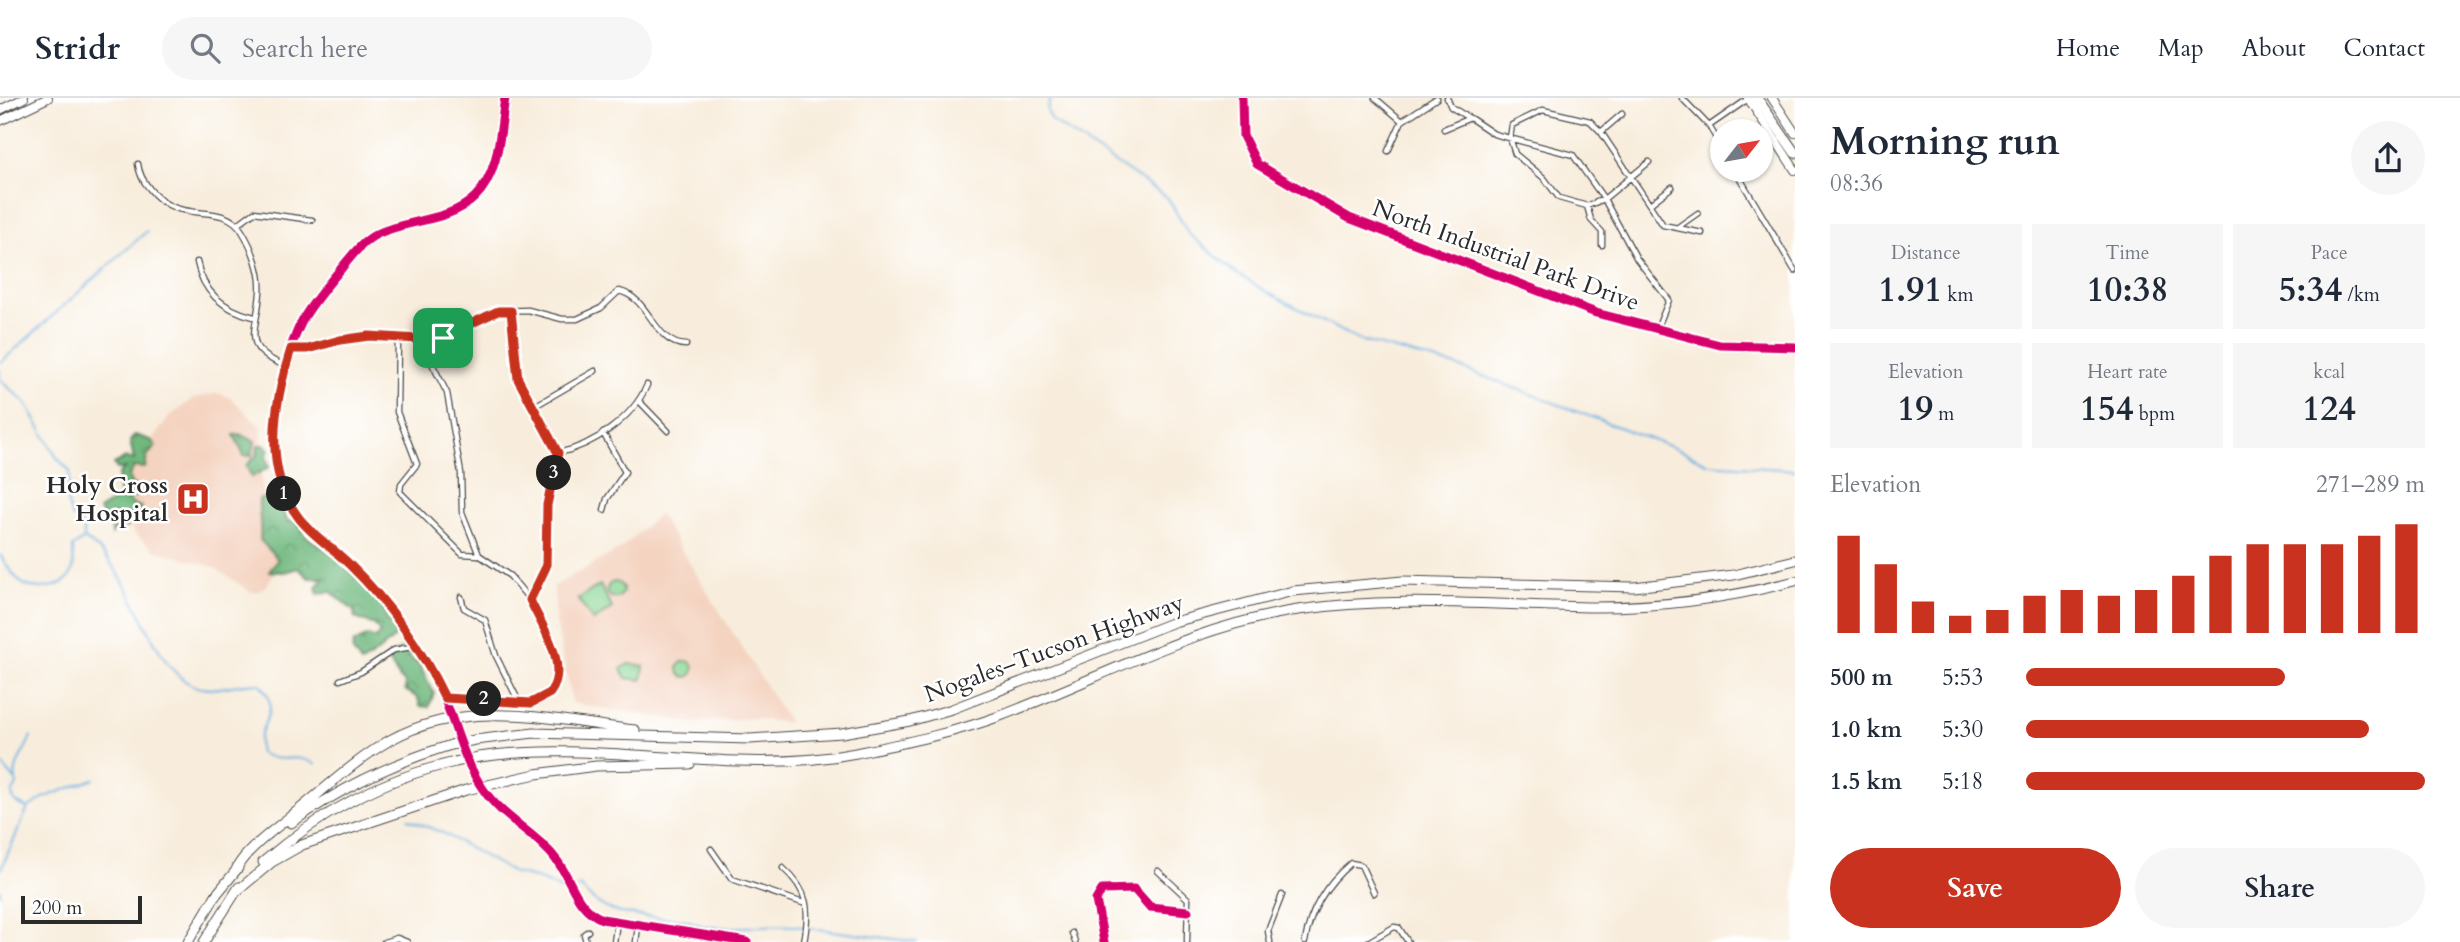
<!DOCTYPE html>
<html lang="en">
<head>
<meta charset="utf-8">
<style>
  :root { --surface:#fff; --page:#f6f6f7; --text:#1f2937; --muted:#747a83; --line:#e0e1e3; --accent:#c8321e }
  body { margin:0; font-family:Cardo,serif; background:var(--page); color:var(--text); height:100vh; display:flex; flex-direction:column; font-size:26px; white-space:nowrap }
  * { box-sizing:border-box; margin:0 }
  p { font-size:23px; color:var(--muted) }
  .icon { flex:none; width:38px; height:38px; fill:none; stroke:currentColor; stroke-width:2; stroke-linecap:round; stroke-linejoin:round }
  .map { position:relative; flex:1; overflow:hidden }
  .side { display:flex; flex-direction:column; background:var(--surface); width:665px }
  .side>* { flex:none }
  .needle { width:46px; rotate:59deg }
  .controls { position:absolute; left:1710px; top:21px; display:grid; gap:14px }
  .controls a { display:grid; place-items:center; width:63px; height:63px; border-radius:50%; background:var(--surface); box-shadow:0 2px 5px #0004; font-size:35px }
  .scale { position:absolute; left:21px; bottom:18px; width:121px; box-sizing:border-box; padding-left:7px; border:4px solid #2b2b2b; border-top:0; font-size:19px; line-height:24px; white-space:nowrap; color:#2b2b2b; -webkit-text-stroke:5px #fff; paint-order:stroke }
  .pin { position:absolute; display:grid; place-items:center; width:60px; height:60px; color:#fff; margin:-30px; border-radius:14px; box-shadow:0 4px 10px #0006 }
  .km { position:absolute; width:35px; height:35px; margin:-18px; border-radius:50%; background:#222; color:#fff; font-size:19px; line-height:35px; text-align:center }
  .round { display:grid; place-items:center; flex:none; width:74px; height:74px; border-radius:37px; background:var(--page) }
  .overview { display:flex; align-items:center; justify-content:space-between; height:119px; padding:0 35px }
  h1 { font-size:38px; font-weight:600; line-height:52px }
  .metrics { display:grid; grid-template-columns:repeat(3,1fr); gap:10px; height:119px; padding:7px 35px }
  .metrics div { display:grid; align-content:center; border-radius:0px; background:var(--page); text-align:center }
  .metrics b { font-size:35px; font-weight:600 }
  .metrics small { font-size:19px; font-weight:400 }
  .metrics p { font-size:19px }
  .chart { height:196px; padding:14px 35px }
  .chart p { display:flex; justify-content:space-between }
  .chart svg { width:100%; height:126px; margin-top:7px; stroke:var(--accent); stroke-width:6 }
  .primary-button { display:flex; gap:14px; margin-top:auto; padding:14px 35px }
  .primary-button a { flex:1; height:80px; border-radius:42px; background:var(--accent); color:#fff; font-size:28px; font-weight:600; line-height:80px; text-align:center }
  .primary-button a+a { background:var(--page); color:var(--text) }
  ul { padding:0 35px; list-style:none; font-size:23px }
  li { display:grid; grid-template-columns:112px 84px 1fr; align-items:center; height:52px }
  li i { height:18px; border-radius:9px; background:var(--accent) }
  header { display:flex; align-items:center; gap:42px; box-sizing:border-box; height:98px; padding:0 35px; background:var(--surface); border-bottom:2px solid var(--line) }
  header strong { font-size:33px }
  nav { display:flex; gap:38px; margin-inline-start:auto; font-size:24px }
  .search { width:490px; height:63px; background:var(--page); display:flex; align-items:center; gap:18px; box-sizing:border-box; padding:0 24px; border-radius:38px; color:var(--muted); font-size:26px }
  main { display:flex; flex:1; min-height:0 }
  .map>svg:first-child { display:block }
  .built { fill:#f4d3c0 }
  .grass { fill:url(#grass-tufts); stroke:#5a8160; stroke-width:2 }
  .forest { fill:url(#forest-crowns); stroke:#4d7254; stroke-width:2 }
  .park { fill:url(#park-crowns); stroke:#5a8160; stroke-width:2 }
  .pitch { fill:#8ad795; stroke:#5a8160; stroke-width:2 }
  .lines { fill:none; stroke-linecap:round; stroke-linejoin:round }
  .stream { stroke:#6db0e2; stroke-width:2 }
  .minor-casing { stroke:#4a4846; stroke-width:7 }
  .tertiary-casing { stroke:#4a4846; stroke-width:9 }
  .trunk-casing { stroke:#4a4846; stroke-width:10 }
  .motorway-casing { stroke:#4a4846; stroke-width:11 }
  .minor { stroke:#fff; stroke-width:4.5 }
  .tertiary { stroke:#fff; stroke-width:6 }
  .trunk { stroke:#fff; stroke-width:8 }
  .motorway { stroke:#fff; stroke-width:9 }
  .motorway-bridge-casing { stroke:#4a4846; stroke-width:11; stroke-linecap:butt }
  .motorway-bridge { stroke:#fff; stroke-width:9 }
  .cycleway-casing { stroke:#fff; stroke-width:13 }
  .cycleway { stroke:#d6006c; stroke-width:9 }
  .route-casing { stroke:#fff; stroke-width:14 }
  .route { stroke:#c8321e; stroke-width:9 }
  .labels { text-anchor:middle; stroke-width:5; stroke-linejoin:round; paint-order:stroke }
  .street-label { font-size:24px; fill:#2b2b2b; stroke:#fff }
  .poi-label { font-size:24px; font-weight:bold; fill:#2b2b2b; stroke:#fff; text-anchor:end }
</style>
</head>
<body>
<header>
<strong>Stridr</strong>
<div class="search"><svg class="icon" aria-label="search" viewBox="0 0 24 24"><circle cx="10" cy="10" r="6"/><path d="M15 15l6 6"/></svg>Search here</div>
<nav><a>Home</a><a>Map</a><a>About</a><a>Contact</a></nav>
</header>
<main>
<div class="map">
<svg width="1795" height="844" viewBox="0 0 1795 844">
  <defs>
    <pattern id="grass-tufts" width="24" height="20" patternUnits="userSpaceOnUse" patternTransform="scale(1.75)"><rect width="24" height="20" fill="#8ad795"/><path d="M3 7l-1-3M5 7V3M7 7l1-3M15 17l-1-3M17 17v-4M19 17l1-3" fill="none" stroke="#77b981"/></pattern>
    <pattern id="forest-crowns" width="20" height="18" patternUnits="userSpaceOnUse" patternTransform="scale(1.75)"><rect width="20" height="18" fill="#6fb87e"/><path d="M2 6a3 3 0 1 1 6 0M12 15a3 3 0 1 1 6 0" fill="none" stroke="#5b9667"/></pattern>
    <pattern id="park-crowns" width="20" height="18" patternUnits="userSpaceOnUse" patternTransform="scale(1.75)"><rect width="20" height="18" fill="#8ad795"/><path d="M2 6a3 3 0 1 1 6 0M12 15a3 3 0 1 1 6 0" fill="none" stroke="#77b981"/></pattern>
  </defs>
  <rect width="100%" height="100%" fill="#fff"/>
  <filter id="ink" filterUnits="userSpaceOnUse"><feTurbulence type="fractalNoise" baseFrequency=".0143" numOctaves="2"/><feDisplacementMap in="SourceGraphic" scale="14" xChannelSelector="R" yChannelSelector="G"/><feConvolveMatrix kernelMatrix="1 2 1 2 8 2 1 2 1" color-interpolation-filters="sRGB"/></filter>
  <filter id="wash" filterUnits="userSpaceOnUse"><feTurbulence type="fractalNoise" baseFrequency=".00686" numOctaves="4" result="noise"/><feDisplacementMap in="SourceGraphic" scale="28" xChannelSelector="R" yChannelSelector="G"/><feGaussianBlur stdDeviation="1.57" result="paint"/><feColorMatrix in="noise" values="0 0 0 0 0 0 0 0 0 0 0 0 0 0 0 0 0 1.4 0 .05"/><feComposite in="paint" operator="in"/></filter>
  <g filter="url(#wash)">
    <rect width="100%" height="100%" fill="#f8eddc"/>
    <path class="built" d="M 218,295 L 231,300 L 262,330 L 261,378 L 265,408 L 285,461 L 265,489 L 257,494 L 251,494 L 214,469 L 155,452 L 135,436 L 127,421 L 123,394 L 137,363 L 168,320 L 192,301 Z
      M 659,416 L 789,625 L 752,620 L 692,625 L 572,605 L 556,525 L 554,488 L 622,450 Z"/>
    <path class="grass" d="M 628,566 L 644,568 L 642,582 L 626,580 L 621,571 Z"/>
    <path class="forest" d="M 239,336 L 255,343 L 252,358 L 244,358 L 234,337 Z
      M 135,337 L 151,342 L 156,348 L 147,358 L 145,370 L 134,369 L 129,378 L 131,386 L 134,387 L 135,399 L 130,399 L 130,405 L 141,409 L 140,418 L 133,418 L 126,430 L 119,426 L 112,436 L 111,421 L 104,420 L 99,412 L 120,399 L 118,377 L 124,370 L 117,371 L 114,366 L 126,360 L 134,362 L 130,343 Z
      M 258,347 L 265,347 L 269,352 L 266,357 L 269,369 L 252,379 L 246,368 L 257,357 Z
      M 273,398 L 282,407 L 287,423 L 298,424 L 306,438 L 333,457 L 382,504 L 387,523 L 396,525 L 402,534 C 387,544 377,557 361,565 L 352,552 L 354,545 L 368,538 L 376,541 L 380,535 L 375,527 L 355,520 L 354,513 L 330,493 L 318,496 L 316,489 L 324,480 L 309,480 L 298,470 L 284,474 L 269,473 L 278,461 L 260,442 C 262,428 258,415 259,401 Z
      M 401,551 L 420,568 L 434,595 L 429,609 L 420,608 L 418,600 L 405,592 L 405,585 C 395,578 395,569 387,560 Z"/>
    <path class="park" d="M678 571a8 8 0 1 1 16 0a8 8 0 1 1-16 0Z"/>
    <path class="pitch" d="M607 492a8 8 0 1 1 16 0a8 8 0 1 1-16 0Z
      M 600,487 L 612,510 L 593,523 L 578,501 Z"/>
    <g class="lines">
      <path class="stream" d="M 1051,0 L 1047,12 L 1052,23 L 1168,100 L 1188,135 L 1236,175 L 1267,194 L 1358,242 L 1453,267 L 1682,353 L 1709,366 L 1795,372
        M 0,265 L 147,133
        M 0,272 L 0,281
        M 0,282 L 26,305 L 57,360 L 70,373 L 67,403 L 72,419 C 81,424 84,429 84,439
        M 0,457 C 6,466 16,483 25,487 C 40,493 68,490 73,471 C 74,465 73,456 73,449 L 84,441 C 138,469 148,578 201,590 C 220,594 240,583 260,586 C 286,616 253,625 260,655 C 283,668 292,653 315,666
        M 0,664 L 15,682
        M 27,710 L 14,703 L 12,695 L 17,687 C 11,667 24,657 31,638
        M 408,721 L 443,735 L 514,775 L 535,780 L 567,794 L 571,792
        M 0,773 L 28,710 L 45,699 L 94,681
        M 577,790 L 580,788 C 606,824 646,816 685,822 C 694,824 702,829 711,829 C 742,832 773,824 804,829
        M 0,792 L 0,796
        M 809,830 L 917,844"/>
    </g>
  </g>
  <g filter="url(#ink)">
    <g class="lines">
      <defs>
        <path id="minor" d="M 1375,0 L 1402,23 L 1388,53
          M 1447,0 L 1451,9 L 1469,20
          M 1682,0 L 1709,28 L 1722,50
          M 1402,23 L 1437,0
          M 1709,28 L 1748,1
          M 1444,31 L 1470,20 L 1494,36 L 1573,57 L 1604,101 L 1637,161 L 1669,202 L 1657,231
          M 1601,34 L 1622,16
          M 1649,64 L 1604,101 L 1587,108 L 1559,100 L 1544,80 L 1515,56 L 1510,40 L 1512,27 L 1543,12 L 1590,23 L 1601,34 L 1663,127 L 1702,135
          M 138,66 C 139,75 143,83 149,90 C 178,130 223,101 242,133 C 252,149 262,175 260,194 C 258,233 238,250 286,268
          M 1735,72 L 1795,173
          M 1650,106 L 1672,89
          M 1587,108 L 1591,122 L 1602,134 L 1602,147
          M 238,126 L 254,114 L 312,122
          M 1678,129 L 1698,115
          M 197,164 C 203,195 225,212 254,219
          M 398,240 L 397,314 L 417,366 L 401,386 L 400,394 L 462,456 L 479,457
          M 420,242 L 447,295 L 461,375 L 462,414 L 479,457 L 510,478 L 530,502
          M 291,251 L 308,251 L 340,242 L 369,238 L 436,242 L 498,213 L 528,212 L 562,221 L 577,221 L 601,210 L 619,193 C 651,200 653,246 686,247
          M 639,303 L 668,333
          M 533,309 L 595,273
          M 603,335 L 625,374 L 607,401 L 604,412
          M 558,355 C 593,348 633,320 647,287
          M 461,499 L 464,510 L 485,522 L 496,558 L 519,604
          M 340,582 L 361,574 L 394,552 L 417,548
          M 445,600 L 539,604 C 579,582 543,531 530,502 L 546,469 L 547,407 L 558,355 L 518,281 L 511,213
          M 711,751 L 732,781 L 806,806
          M 783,770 C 809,793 810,812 804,844
          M 1158,773 L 1188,801 L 1187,844
          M 1072,835 L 1075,844
          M 384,844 L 397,840 L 407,844
          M 586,844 L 584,836 L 588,833
          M 614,844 L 617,824
          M 636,844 L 638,828
          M 1104,844 L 1096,802 L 1102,792 L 1134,791 L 1150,809 L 1188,813
          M 1270,844 L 1268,833 L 1282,797
          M 1305,844 C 1310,812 1326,786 1351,765 L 1361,767 L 1374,795
          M 1368,844 L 1394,829 L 1399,830 L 1408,844"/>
        <path id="tertiary" d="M 505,0 C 500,32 500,75 475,99 C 450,124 408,121 377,136 C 361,144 351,159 340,172 C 326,189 312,205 302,223 C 281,265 264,349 283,393 C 296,425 326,443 350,466 C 382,498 411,535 433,575 C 453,612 459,656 483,691 C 503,721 537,735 558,764 C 573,785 576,810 602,821 L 747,844
          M 1242,0 L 1243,38 L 1257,66 L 1349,120 L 1596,215 L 1720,247 L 1795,249"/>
        <path id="trunk" d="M 1748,0 L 1795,72
          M 1772,0 L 1795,35
          M 0,12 L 24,0
          M 0,23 L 48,0"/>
        <path id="motorway" d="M 1757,0 L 1795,55
          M 475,642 L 534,635 L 750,641 L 842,635 L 910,623 L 952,611 L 1174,524 L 1293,493 L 1403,483 L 1634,489 L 1734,477 L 1795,462
          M 479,659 C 604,640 731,680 856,655 C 904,645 954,635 1000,618 C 1099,581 1192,528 1298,512 C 1397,497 1495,508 1595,509 C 1662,509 1730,500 1795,483
          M 291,725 C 342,689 392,665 451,647
          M 263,764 C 320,715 381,681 455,664
          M 236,772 C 244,752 284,724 301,710 C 329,687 359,660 390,642 C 466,599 554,622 635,632
          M 237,793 L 272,764 L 302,747 L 466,692 L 536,676 L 596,668 L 690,666
          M 188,844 L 216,797 L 238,770
          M 204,844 L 239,789"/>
      </defs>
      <use href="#minor" class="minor-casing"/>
      <use href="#tertiary" class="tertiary-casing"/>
      <use href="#trunk" class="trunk-casing"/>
      <use href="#motorway" class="motorway-casing"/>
      <use href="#minor" class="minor"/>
      <use href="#tertiary" class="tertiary"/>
      <use href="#trunk" class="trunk"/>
      <use href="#motorway" class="motorway"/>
      <defs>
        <path id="motorway-bridge" d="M 451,647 L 475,642
          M 455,664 L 479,659"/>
      </defs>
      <use href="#motorway-bridge" class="motorway-bridge-casing"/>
      <use href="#motorway-bridge" class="motorway-bridge"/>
      <defs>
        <path id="cycleway" d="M 505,0 C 500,32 500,75 475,99 C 450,124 408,121 377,136 C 361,144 351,159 340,172 C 326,189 312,205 302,223 C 281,265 264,349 283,393 C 296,425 326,443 350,466 C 382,498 411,535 433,575 C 453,612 459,656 483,691 C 503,721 537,735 558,764 C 573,785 576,810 602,821 L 747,844
          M 1242,0 L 1243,38 L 1257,66 L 1349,120 L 1596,215 L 1720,247 L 1795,249
          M 1104,844 L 1096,802 L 1102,792 L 1134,791 L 1150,809 L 1188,813"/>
      </defs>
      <use href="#cycleway" class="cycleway-casing"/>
      <use href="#cycleway" class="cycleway"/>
    </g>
  </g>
  <g class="lines" filter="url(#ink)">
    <defs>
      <path id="route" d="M 498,213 L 511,213 L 518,281 L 558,355 L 547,407 L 546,469 L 530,502 C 542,529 570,567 550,595 L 531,605 L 445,600 C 421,550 390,506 350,467 C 333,450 313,438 299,420 C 262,372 274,305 291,251 L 308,251 L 340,242 L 369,238 L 436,242 Z"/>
    </defs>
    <use href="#route" class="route-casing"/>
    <use href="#route" class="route"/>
  </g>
  <defs>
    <symbol id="hospital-square" viewBox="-11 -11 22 22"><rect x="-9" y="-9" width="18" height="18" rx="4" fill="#c8321e" stroke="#fff"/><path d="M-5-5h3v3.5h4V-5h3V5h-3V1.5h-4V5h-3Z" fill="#fff"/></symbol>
  </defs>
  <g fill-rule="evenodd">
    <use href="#hospital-square" x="174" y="382" width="38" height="38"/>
  </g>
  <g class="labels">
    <g class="street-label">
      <text transform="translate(1506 157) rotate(20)" y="8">North Industrial Park Drive</text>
      <text transform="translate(1054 550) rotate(-20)" y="8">Nogales–Tucson Highway</text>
    </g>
    <g class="poi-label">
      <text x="168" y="395">Holy Cross<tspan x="168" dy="28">Hospital</tspan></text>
    </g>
  </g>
</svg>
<div class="controls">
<a><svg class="needle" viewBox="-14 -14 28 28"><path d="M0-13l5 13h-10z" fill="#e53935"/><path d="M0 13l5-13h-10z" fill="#747a83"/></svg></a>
</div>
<div class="scale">200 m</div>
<div class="pin" style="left:443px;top:240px;background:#1e9e55"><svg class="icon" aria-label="arrive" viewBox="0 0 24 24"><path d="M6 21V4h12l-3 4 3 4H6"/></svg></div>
<b class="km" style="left:284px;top:396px">1</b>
<b class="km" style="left:484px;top:601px">2</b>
<b class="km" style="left:554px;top:375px">3</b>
</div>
<section class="side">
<div class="overview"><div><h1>Morning run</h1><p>08:36</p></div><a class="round"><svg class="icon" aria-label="share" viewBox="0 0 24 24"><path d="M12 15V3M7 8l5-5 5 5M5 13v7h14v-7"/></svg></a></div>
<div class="metrics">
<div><p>Distance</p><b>1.91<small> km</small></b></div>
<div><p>Time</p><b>10:38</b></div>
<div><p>Pace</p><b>5:34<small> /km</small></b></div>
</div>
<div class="metrics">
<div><p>Elevation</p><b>19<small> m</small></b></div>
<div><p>Heart rate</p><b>154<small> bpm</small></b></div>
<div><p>kcal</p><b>124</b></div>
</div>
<div class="chart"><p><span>Elevation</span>271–289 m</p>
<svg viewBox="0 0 160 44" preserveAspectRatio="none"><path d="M5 44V10M15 44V20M25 44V33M35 44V38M45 44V36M55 44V31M65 44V29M75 44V31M85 44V29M95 44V24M105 44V17M115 44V13M125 44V13M135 44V13M145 44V10M155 44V6"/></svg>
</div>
<ul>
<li><b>500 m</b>5:53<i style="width:65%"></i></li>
<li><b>1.0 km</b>5:30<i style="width:86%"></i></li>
<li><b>1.5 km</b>5:18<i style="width:100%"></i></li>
</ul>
<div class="primary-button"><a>Save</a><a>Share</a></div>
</section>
</main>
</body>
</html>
